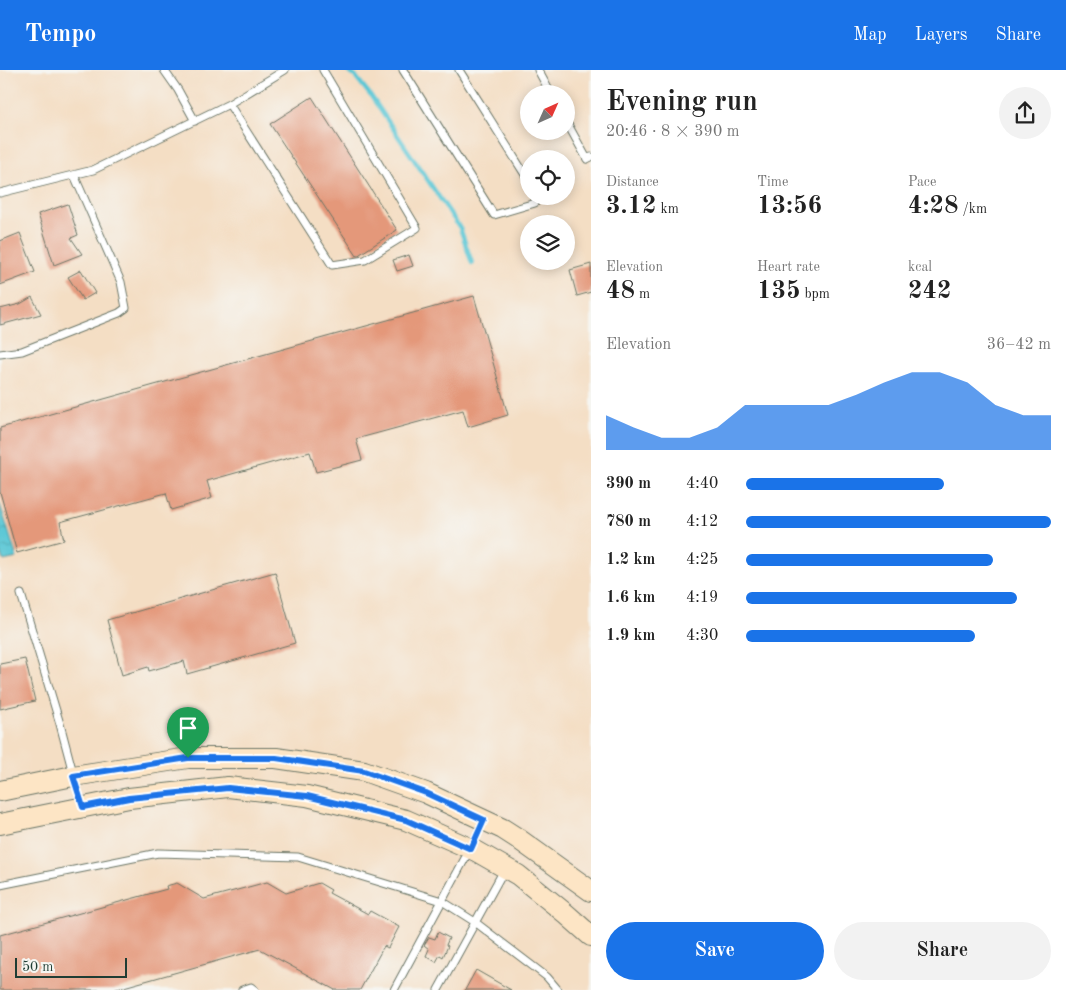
<!DOCTYPE html>
<html lang="en">
<head>
<meta charset="utf-8">
<style>
  :root { --surface:#fff; --page:#f2f2f2; --text:#222; --muted:#767676; --accent:#1a73e8 }
  body { margin:0; font-family:"Old Standard TT",serif; background:var(--page); color:var(--text); height:100vh; display:flex; flex-direction:column; font-size:19px; white-space:nowrap }
  * { box-sizing:border-box; margin:0 }
  p { font-size:16px; color:var(--muted) }
  .icon { flex:none; width:28px; height:28px; fill:none; stroke:currentColor; stroke-width:2; stroke-linecap:round; stroke-linejoin:round }
  .map { position:relative; flex:1; overflow:hidden }
  .sheet { display:flex; flex-direction:column; background:var(--surface); width:475px }
  .sheet>* { flex:none }
  .needle { width:32px; rotate:45deg }
  .controls { position:absolute; left:520px; top:15px; display:grid; gap:10px }
  .controls a { display:grid; place-items:center; width:55px; height:55px; border-radius:50%; background:var(--surface); box-shadow:0 2px 12px #0003; font-size:25px }
  .scale { position:absolute; left:15px; bottom:12px; width:112px; box-sizing:border-box; padding-left:5px; border:2px solid #1f3d34; border-top:0; font-size:14px; line-height:18px; white-space:nowrap; color:#1f3d34; -webkit-text-stroke:4px #f6f6f2; paint-order:stroke }
  .pin { position:absolute; display:grid; place-items:center; width:42px; height:42px; color:#fff; margin:-51px -21px; border-radius:50% 50% 50% 0; rotate:-45deg; box-shadow:0 0 5px #0007 }
  .pin .icon { rotate:45deg }
  .round { display:grid; place-items:center; flex:none; width:52px; height:52px; border-radius:26px; background:var(--page) }
  .overview { display:flex; align-items:center; justify-content:space-between; height:85px; padding:0 15px }
  h1 { font-size:28px; font-weight:800; line-height:38px }
  .figures { display:grid; grid-template-columns:repeat(3,1fr); gap:8px; height:85px; padding:5px 15px }
  .figures div { display:grid; align-content:center }
  .figures b { font-size:25px; font-weight:800 }
  .figures small { font-size:14px; font-weight:400 }
  .figures p { font-size:14px }
  .chart { height:140px; padding:10px 15px }
  .chart p { display:flex; justify-content:space-between }
  .chart svg { width:100%; height:90px; margin-top:5px; fill:var(--accent); opacity:.7 }
  .primary-button { display:flex; gap:10px; margin-top:auto; padding:10px 15px }
  .primary-button a { flex:1; height:58px; border-radius:30px; background:var(--accent); color:#fff; font-size:20px; font-weight:800; line-height:58px; text-align:center }
  .primary-button a+a { background:var(--page); color:var(--text) }
  ul { padding:0 15px; list-style:none; font-size:16px }
  li { display:grid; grid-template-columns:80px 60px 1fr; align-items:center; height:38px }
  li i { height:12px; border-radius:6px; background:var(--accent) }
  header { display:flex; align-items:center; gap:30px; box-sizing:border-box; height:70px; padding:0 25px; background:var(--accent); color:#fff }
  header strong { font-size:24px }
  nav { display:flex; gap:28px; margin-inline-start:auto; font-size:18px }
  main { display:flex; flex:1; min-height:0 }
  .map>svg:first-child { display:block }
  .water { fill:url(#water-ripples); stroke:#3e8285 }
  .lines { fill:none; stroke-linecap:round; stroke-linejoin:round }
  .stream { stroke:#5dc8d6; stroke-width:4.5 }
  .building { fill:#e4987a }
  .lane-casing { stroke:#6a7566; stroke-width:9 }
  .secondary-casing { stroke:#6a7566; stroke-width:22 }
  .lane { stroke:#fff; stroke-width:7 }
  .secondary { stroke:#fde5c5; stroke-width:20 }
  .route-casing { stroke:#fff; stroke-width:10 }
  .route { stroke:#1a73e8; stroke-width:6 }
</style>
</head>
<body>
<header>
<strong>Tempo</strong>
<nav><a>Map</a><a>Layers</a><a>Share</a></nav>
</header>
<main>
<div class="map">
<svg width="591" height="920" viewBox="0 0 591 920">
  <defs>
    <pattern id="water-ripples" width="26" height="14" patternUnits="userSpaceOnUse" patternTransform="scale(1.25)"><rect width="26" height="14" fill="#5dc8d6"/><path d="M2 4q2-2 4 0t4 0M15 11q2-2 4 0t4 0" fill="none" stroke="#4ca4ae"/></pattern>
  </defs>
  <rect width="100%" height="100%" fill="#f6f6f2"/>
  <filter id="ink" filterUnits="userSpaceOnUse"><feTurbulence type="fractalNoise" baseFrequency=".02" numOctaves="2"/><feDisplacementMap in="SourceGraphic" scale="10" xChannelSelector="R" yChannelSelector="G"/><feConvolveMatrix kernelMatrix="1 2 1 2 8 2 1 2 1" color-interpolation-filters="sRGB"/></filter>
  <filter id="wash" filterUnits="userSpaceOnUse"><feTurbulence type="fractalNoise" baseFrequency=".0096" numOctaves="4" result="noise"/><feDisplacementMap in="SourceGraphic" scale="20" xChannelSelector="R" yChannelSelector="G"/><feGaussianBlur stdDeviation="1.12" result="paint"/><feColorMatrix in="noise" values="0 0 0 0 0 0 0 0 0 0 0 0 0 0 0 0 0 1.4 0 .05"/><feComposite in="paint" operator="in"/></filter>
  <g filter="url(#wash)">
    <rect width="100%" height="100%" fill="#f4dec4"/>
    <path class="water" d="M 0,434 L 17,488 L 4,491 L 0,483 Z"/>
    <g class="lines">
      <path class="stream" d="M 346,0 L 356,7 L 371,26 L 460,158 L 472,193"/>
    </g>
    <g id="blocks">
      <path class="building" d="M 312,27 L 397,160 L 357,186 L 270,54 Z
        M 68,134 L 78,165 L 71,168 L 82,184 L 54,195 L 38,144 Z
        M 20,163 L 35,202 L 0,215 L 0,171 Z
        M 409,185 L 413,196 L 397,201 L 393,190 Z
        M 591,194 L 591,222 L 577,226 L 570,200 Z
        M 81,200 L 95,223 L 83,230 L 68,207 Z
        M 474,226 L 508,345 L 468,357 L 463,340 L 356,369 L 362,390 L 316,402 L 310,382 L 207,411 L 212,428 L 171,440 L 166,423 L 60,452 L 64,470 L 17,483 L 0,422 L 0,358 Z
        M 32,227 L 41,244 L 0,255 L 0,239 L 20,234 Z
        M 275,502 L 295,573 L 187,604 L 184,591 L 149,601 L 148,597 L 122,605 L 107,550 Z
        M 25,589 L 35,631 L 0,639 L 0,594 Z
        M 267,812 L 286,823 L 319,813 L 331,820 L 329,823 L 368,844 L 370,841 L 399,857 L 388,878 L 384,876 L 360,920 L 335,920 L 260,879 L 113,920 L 0,920 L 0,865 L 167,819 L 166,816 L 177,813 L 204,829 Z
        M 438,862 L 449,868 L 446,875 L 448,876 L 443,887 L 440,885 L 436,892 L 426,886 L 429,879 L 424,875 L 429,867 L 435,869 Z
        M 476,900 L 511,920 L 465,920 Z"/>
    </g>
  </g>
  <g filter="url(#ink)">
    <use href="#blocks" fill-opacity="0" stroke="#6a7566" stroke-width="1"/>
    <g class="lines">
      <defs>
        <path id="lane" d="M 164,0 L 178,20 L 195,51
          M 403,0 L 494,145 L 535,133 L 536,126
          M 459,0 L 529,111
          M 538,0 L 551,24
          M 229,34 L 332,195 L 365,190 L 417,158 L 323,0
          M 566,51 L 587,89 L 591,87
          M 0,123 L 93,100 L 229,34 L 285,0
          M 0,284 L 22,281 L 119,243 L 126,238 L 121,212 L 74,105
          M 21,524 L 60,654 L 73,703
          M 0,815 L 158,783 L 298,787 L 442,831 L 475,852 L 547,907 L 558,920
          M 242,920 L 251,917 L 255,920
          M 394,920 L 470,779
          M 438,920 L 504,800"/>
        <path id="secondary" d="M 0,721 L 73,706 L 188,688 L 276,688 L 364,701 L 426,723 L 503,759 L 517,768 L 591,821
          M 0,754 L 129,728 L 228,717 L 307,726 L 406,750 L 476,781 L 518,805 L 565,843 L 591,866"/>
      </defs>
      <use href="#lane" class="lane-casing"/>
      <use href="#secondary" class="secondary-casing"/>
      <use href="#lane" class="lane"/>
      <use href="#secondary" class="secondary"/>
    </g>
  </g>
  <g class="lines" filter="url(#ink)">
    <defs>
      <path id="route" d="M 188,688 L 276,688 L 364,701 L 426,723 L 484,750 L 471,779 L 406,750 L 307,726 L 228,718 L 129,728 L 83,737 L 73,706 Z"/>
    </defs>
    <use href="#route" class="route-casing"/>
    <use href="#route" class="route"/>
  </g>
</svg>
<div class="controls">
<a><svg class="needle" viewBox="-14 -14 28 28"><path d="M0-13l5 13h-10z" fill="#e53935"/><path d="M0 13l5-13h-10z" fill="#767676"/></svg></a>
<a><svg class="icon" aria-label="locate" viewBox="0 0 24 24"><circle cx="12" cy="12" r="6"/><path d="M12 2v4M12 18v4M2 12h4M18 12h4"/></svg></a>
<a><svg class="icon" aria-label="layers" viewBox="0 0 24 24"><path d="M12 4l9 5-9 5-9-5zM3 14l9 5 9-5"/></svg></a>
</div>
<div class="scale">50 m</div>
<div class="pin" style="left:188px;top:688px;background:#1e9e55"><svg class="icon" aria-label="arrive" viewBox="0 0 24 24"><path d="M6 21V4h12l-3 4 3 4H6"/></svg></div>
</div>
<section class="sheet">
<div class="overview"><div><h1>Evening run</h1><p>20:46 · 8 × 390 m</p></div><a class="round"><svg class="icon" aria-label="share" viewBox="0 0 24 24"><path d="M12 15V3M7 8l5-5 5 5M5 13v7h14v-7"/></svg></a></div>
<div class="figures">
<div><p>Distance</p><b>3.12<small> km</small></b></div>
<div><p>Time</p><b>13:56</b></div>
<div><p>Pace</p><b>4:28<small> /km</small></b></div>
</div>
<div class="figures">
<div><p>Elevation</p><b>48<small> m</small></b></div>
<div><p>Heart rate</p><b>135<small> bpm</small></b></div>
<div><p>kcal</p><b>242</b></div>
</div>
<div class="chart"><p><span>Elevation</span>36–42 m</p>
<svg viewBox="0 0 160 44" preserveAspectRatio="none"><path d="M0 44V27L10 33L20 38L30 38L40 33L50 22L60 22L70 22L80 22L90 17L100 11L110 6L120 6L130 11L140 22L150 27L160 27V44z"/></svg>
</div>
<ul>
<li><b>390 m</b>4:40<i style="width:65%"></i></li>
<li><b>780 m</b>4:12<i style="width:100%"></i></li>
<li><b>1.2 km</b>4:25<i style="width:81%"></i></li>
<li><b>1.6 km</b>4:19<i style="width:89%"></i></li>
<li><b>1.9 km</b>4:30<i style="width:75%"></i></li>
</ul>
<div class="primary-button"><a>Save</a><a>Share</a></div>
</section>
</main>
</body>
</html>
